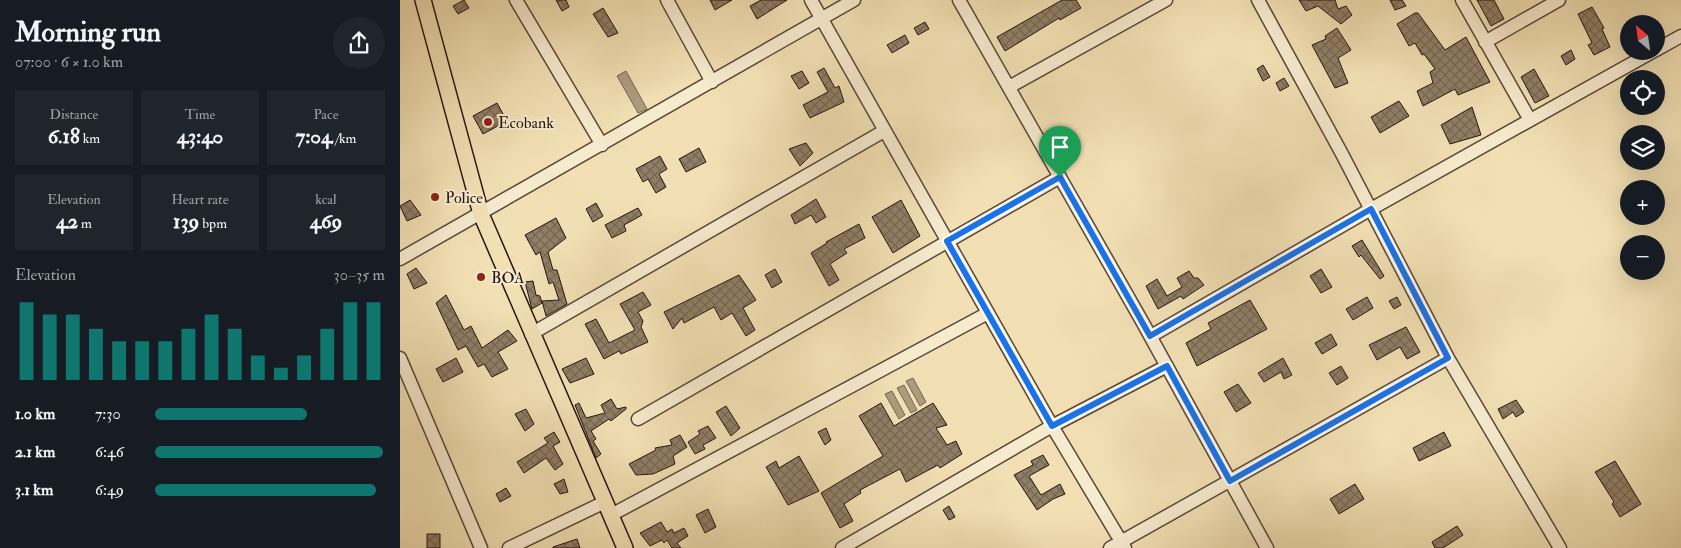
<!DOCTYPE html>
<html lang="en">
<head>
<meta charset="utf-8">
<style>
  :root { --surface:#171b24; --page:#20242c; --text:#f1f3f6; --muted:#9ea1a6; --accent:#0f766e }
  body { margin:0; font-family:"IM FELL Double Pica",serif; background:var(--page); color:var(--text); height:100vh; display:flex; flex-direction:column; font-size:19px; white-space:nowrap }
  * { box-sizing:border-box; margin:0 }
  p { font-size:16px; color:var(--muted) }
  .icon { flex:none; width:28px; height:28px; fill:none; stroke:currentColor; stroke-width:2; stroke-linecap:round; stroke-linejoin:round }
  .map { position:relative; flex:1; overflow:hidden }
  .panel { display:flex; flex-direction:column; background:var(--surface); width:400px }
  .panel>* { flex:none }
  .needle { width:32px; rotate:331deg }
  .buttons { position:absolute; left:1220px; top:15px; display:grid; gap:10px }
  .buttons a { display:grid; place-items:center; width:45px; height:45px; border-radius:50%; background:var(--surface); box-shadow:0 5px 20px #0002; font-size:25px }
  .pin { position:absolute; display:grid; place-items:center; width:42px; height:42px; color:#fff; margin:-51px -21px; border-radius:50% 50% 50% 0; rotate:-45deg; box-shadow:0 0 5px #0007 }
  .pin .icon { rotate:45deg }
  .round { display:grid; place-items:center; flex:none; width:52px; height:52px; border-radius:26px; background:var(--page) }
  .head { display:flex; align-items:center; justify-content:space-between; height:85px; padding:0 15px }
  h1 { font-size:28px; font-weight:800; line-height:38px }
  .stats { display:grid; grid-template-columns:repeat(3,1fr); gap:8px; height:85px; padding:5px 15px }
  .stats div { display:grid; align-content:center; border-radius:0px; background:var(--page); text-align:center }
  .stats b { font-size:21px; font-weight:800 }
  .stats small { font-size:14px; font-weight:400 }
  .stats p { font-size:14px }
  .chart { height:140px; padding:10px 15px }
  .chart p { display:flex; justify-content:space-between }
  .chart svg { width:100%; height:90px; margin-top:5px; stroke:var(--accent); stroke-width:6 }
  ul { padding:0 15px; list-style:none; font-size:16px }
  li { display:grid; grid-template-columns:80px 60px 1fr; align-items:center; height:38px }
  li i { height:12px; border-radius:6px; background:var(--accent) }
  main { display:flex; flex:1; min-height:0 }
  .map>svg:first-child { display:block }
  .water { fill:#ad9b7d; stroke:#776652 }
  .building { fill:url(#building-cross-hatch); stroke:#261611 }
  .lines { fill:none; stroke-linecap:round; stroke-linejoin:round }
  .minor-casing { stroke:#59483a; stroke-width:15 }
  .major-casing { stroke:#261611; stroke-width:18 }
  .minor { stroke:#f7ebce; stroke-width:12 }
  .major { stroke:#f2e0b4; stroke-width:15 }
  .route-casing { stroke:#fff; stroke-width:10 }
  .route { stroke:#1a73e8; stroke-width:6 }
  .poi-dot { fill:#8f2418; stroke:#f7ebce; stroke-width:2 }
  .labels { text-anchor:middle; stroke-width:4; stroke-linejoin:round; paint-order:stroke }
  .poi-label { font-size:16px; fill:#261611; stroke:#f7ebce; text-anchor:start }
</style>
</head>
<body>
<main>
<section class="panel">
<div class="head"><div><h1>Morning run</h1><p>07:00 · 6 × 1.0 km</p></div><a class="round"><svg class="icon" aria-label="share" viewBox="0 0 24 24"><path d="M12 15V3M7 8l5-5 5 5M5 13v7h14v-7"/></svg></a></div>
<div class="stats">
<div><p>Distance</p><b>6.18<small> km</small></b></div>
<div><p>Time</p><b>43:40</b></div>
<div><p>Pace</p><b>7:04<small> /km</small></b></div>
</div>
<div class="stats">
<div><p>Elevation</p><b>42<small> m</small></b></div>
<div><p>Heart rate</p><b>139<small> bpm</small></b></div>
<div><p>kcal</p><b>469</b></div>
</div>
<div class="chart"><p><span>Elevation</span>30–35 m</p>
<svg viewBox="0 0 160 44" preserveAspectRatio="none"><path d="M5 44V6M15 44V12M25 44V12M35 44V19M45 44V25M55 44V25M65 44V25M75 44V19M85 44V12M95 44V19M105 44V32M115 44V38M125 44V32M135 44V19M145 44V6M155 44V6"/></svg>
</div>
<ul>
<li><b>1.0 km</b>7:30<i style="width:66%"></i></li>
<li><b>2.1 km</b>6:46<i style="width:99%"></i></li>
<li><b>3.1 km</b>6:49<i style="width:96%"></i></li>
</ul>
</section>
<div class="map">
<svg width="1281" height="548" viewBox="0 0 1281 548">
  <defs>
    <pattern id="building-cross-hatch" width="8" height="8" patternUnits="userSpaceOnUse" patternTransform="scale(1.25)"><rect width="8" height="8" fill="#907f66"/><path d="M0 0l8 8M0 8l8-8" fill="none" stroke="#756753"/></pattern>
  </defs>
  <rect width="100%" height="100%" fill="#f2e0b4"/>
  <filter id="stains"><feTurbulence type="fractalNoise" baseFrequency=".004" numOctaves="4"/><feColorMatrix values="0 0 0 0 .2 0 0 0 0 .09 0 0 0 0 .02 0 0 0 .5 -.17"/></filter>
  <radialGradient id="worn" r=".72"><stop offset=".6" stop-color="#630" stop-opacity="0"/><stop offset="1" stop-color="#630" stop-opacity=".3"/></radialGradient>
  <path class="water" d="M 226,71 L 247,109 L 238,113 L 217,76 Z
    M 513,378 L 526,402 L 520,406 L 506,381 Z
    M 504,385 L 517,410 L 511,413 L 497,388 Z
    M 492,391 L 505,415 L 499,419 L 485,394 Z"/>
  <path class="building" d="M 64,0 L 69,8 L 58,14 L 53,6 Z
    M 156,0 L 166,0 L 169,7 L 162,11 Z
    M 310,0 L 332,0 L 315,10 Z
    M 361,0 L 387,0 L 357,19 L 350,6 Z
    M 662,0 L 676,0 L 681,8 L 660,20 L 659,18 L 605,51 L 597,37 Z
    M 899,0 L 935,0 L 938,9 L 946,6 L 952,15 L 941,24 L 918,6 L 906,11 Z
    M 990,0 L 1002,0 L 1006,6 L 995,10 Z
    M 1077,0 L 1094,0 L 1104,19 L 1091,26 Z
    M 1192,7 L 1204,28 L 1202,29 L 1210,47 L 1194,55 L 1188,45 L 1192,43 L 1178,14 Z
    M 203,8 L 218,33 L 208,37 L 193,14 Z
    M 1015,13 L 1018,13 L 1045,50 L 1066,37 L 1090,82 L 1058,95 L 1055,89 L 1023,106 L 1017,91 L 1033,83 L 1030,72 L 1035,69 L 1024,54 L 1022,55 L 1015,43 L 1009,46 L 997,24 Z
    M 525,22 L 529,29 L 518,35 L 514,28 Z
    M 937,28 L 951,50 L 938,58 L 948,83 L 935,88 L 912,45 L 926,39 L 925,36 Z
    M 505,35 L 509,43 L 492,53 L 487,45 Z
    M 1171,50 L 1175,59 L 1166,65 L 1161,56 Z
    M 863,65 L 870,77 L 863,81 L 857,69 Z
    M 424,68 L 435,88 L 439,86 L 444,102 L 410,118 L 403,105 L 428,92 L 417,72 Z
    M 1134,69 L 1149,96 L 1135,103 L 1121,77 Z
    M 402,71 L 409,83 L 399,89 L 391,76 Z
    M 884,78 L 889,86 L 880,91 L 876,83 Z
    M 999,101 L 1009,116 L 980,133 L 971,117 Z
    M 97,103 L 107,121 L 83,134 L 73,116 Z
    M 1072,107 L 1081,135 L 1050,144 L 1041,125 Z
    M 406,143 L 413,153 L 400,166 L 389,149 Z
    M 299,148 L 306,162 L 286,172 L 279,159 Z
    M 260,156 L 267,169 L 259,174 L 266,187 L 256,193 L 248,179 L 243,182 L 236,169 Z
    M 416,199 L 426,217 L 416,223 L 411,215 L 395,224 L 391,215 Z
    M 10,200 L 21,215 L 7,221 L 0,206 Z
    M 501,200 L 520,236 L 493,253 L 472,217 Z
    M 196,203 L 203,216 L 193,222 L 186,209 Z
    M 238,208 L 242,215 L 224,225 L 226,231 L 212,238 L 205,225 Z
    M 156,218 L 166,238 L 148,252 L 153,270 L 157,270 L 167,304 L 146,316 L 142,301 L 159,300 L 153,282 L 149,284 L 140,252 L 136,255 L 125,235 Z
    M 459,224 L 465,238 L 444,249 L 447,253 L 430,264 L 439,280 L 429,286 L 411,253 L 427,243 L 426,242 Z
    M 962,240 L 984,276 L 980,279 L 961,255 L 959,257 L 952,246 Z
    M 16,268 L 27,283 L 14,289 L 7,274 Z
    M 375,269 L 382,282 L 372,288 L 365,275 Z
    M 921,269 L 932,287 L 921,293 L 910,276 Z
    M 789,271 L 794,278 L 798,278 L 804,285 L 783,299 L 781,296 L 758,309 L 746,286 L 757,279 L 767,296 L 782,287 L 777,278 Z
    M 339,275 L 356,300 L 343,308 L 355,330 L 346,336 L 332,313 L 321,320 L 314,307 L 284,323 L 282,318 L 273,329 L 264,312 Z
    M 133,281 L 136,295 L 140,296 L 142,303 L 132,309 L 125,282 Z
    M 243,292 L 251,305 L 238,312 L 243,321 L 241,327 L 248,342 L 221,354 L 219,351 L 204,359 L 185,324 L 196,319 L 209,343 L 235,330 L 220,304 Z
    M 46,295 L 64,330 L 71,326 L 82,348 L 108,330 L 117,341 L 98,352 L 108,369 L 92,377 L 84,364 L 78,367 L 66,346 L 58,350 L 36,303 Z
    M 967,297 L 973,308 L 953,320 L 946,309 Z
    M 997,297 L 1001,305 L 994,309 L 989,301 Z
    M 850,300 L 867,329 L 797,366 L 786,343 L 811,329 L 808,323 Z
    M 1006,327 L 1020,352 L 1007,359 L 1000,347 L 977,360 L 969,345 Z
    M 931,334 L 937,345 L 922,354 L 915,343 Z
    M 56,358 L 63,372 L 43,382 L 36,369 Z
    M 186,358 L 194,374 L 170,383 L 162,369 Z
    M 883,358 L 892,375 L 884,379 L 881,372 L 864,382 L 858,373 Z
    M 941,366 L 948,378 L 937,385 L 929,373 Z
    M 838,384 L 851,403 L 836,412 L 824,392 Z
    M 211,399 L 217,409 L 226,407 L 226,409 L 211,421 L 209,419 L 191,431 L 196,439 L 193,441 L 201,454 L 196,458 L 175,405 L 179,403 L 186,418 L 205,413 L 201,405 Z
    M 1116,400 L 1124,412 L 1116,417 L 1113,412 L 1103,419 L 1098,409 Z
    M 481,403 L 494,426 L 533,403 L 547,425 L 536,428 L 547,445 L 556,441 L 562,454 L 540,468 L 538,465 L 506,482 L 500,469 L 460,490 L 461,493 L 444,504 L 453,521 L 440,528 L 421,493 L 483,456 L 459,416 Z
    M 326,406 L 340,428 L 331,436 L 316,412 Z
    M 126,409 L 134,424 L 125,431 L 115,414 Z
    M 308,426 L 316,438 L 303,445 L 305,449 L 295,454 L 288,442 L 300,434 L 298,431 Z
    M 426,428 L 431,440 L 425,445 L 418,432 Z
    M 154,432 L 160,442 L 153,446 L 163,464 L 155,470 L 146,458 L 124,473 L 117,462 L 148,443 L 144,438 Z
    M 1044,432 L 1051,446 L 1019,461 L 1013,448 Z
    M 280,435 L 287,447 L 273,456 L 275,464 L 253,474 L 236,475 L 229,464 L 256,450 L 255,448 L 272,445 L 270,440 Z
    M 643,455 L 649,465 L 629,476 L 641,495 L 660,484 L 665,494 L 653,499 L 637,510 L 614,475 L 633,465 L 631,461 Z
    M 399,456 L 419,491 L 388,505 L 366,467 L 376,461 L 379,468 Z
    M 1215,461 L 1241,504 L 1220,517 L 1212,504 L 1214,502 L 1195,472 Z
    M 164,479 L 168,492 L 160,494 L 154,484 Z
    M 955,484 L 964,499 L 939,514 L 930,499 Z
    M 106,488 L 111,496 L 100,502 L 96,494 Z
    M 549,506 L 555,517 L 549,520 L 543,510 Z
    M 308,509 L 316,527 L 305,533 L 296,515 Z
    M 261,522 L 267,532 L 272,529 L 274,533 L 284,528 L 288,536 L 277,543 L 281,548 L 272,548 L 267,540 L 264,543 L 262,540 L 250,546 L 240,533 Z
    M 1057,526 L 1063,535 L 1043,548 L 1035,548 L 1032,542 Z
    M 27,534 L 40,534 L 40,548 L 27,548 Z
    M 177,539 L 180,548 L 153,548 L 153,547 Z"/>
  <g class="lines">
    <defs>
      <path id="minor" d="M 116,0 L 202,145
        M 267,0 L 312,82
        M 411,0 L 652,426 L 725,548
        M 559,0 L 743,323 L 867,548
        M 858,0 L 942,154 L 1048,358 L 1160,548
        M 1062,0 L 1130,120
        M 1085,42 L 1159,0
        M 1256,50 L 1281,36
        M 609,87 L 766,0
        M 0,259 L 454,0
        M 131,334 L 484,131
        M 751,336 L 971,209 L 1254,51
        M 0,358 L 81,548
        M 238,419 L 660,177
        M 211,515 L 588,313
        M 109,548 L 205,502
        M 442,548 L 652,426 L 767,366
        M 710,548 L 1048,358"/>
      <path id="major" d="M 23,0 L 81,214 L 225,548"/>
    </defs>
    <use href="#minor" class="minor-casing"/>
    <use href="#major" class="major-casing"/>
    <use href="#minor" class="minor"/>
    <use href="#major" class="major"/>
  </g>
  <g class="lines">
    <defs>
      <path id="route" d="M 660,177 L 750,336 L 971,209 L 1048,358 L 830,481 L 767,366 L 652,426 L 547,241 Z"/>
    </defs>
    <use href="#route" class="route-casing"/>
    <use href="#route" class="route"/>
  </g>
  <g class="poi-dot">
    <circle cx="88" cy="122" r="5"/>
    <circle cx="35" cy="197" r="5"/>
    <circle cx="81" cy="277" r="5"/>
  </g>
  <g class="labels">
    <g class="poi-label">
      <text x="98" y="128">Ecobank</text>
      <text x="45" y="203">Police</text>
      <text x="91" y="283">BOA</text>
    </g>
  </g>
  <rect width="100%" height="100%" filter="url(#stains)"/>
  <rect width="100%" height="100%" fill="url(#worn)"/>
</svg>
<div class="buttons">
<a><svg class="needle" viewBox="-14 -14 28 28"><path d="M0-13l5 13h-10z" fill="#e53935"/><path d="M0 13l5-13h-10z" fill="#9ea1a6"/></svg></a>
<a><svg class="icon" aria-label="locate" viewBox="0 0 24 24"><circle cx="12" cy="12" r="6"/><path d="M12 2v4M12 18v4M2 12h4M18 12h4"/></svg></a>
<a><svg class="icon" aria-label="layers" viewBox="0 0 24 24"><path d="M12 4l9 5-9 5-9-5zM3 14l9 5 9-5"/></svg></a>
<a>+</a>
<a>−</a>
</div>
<div class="pin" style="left:660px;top:177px;background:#1e9e55"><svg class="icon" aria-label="arrive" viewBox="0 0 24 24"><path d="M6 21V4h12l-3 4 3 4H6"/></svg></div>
</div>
</main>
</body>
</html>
